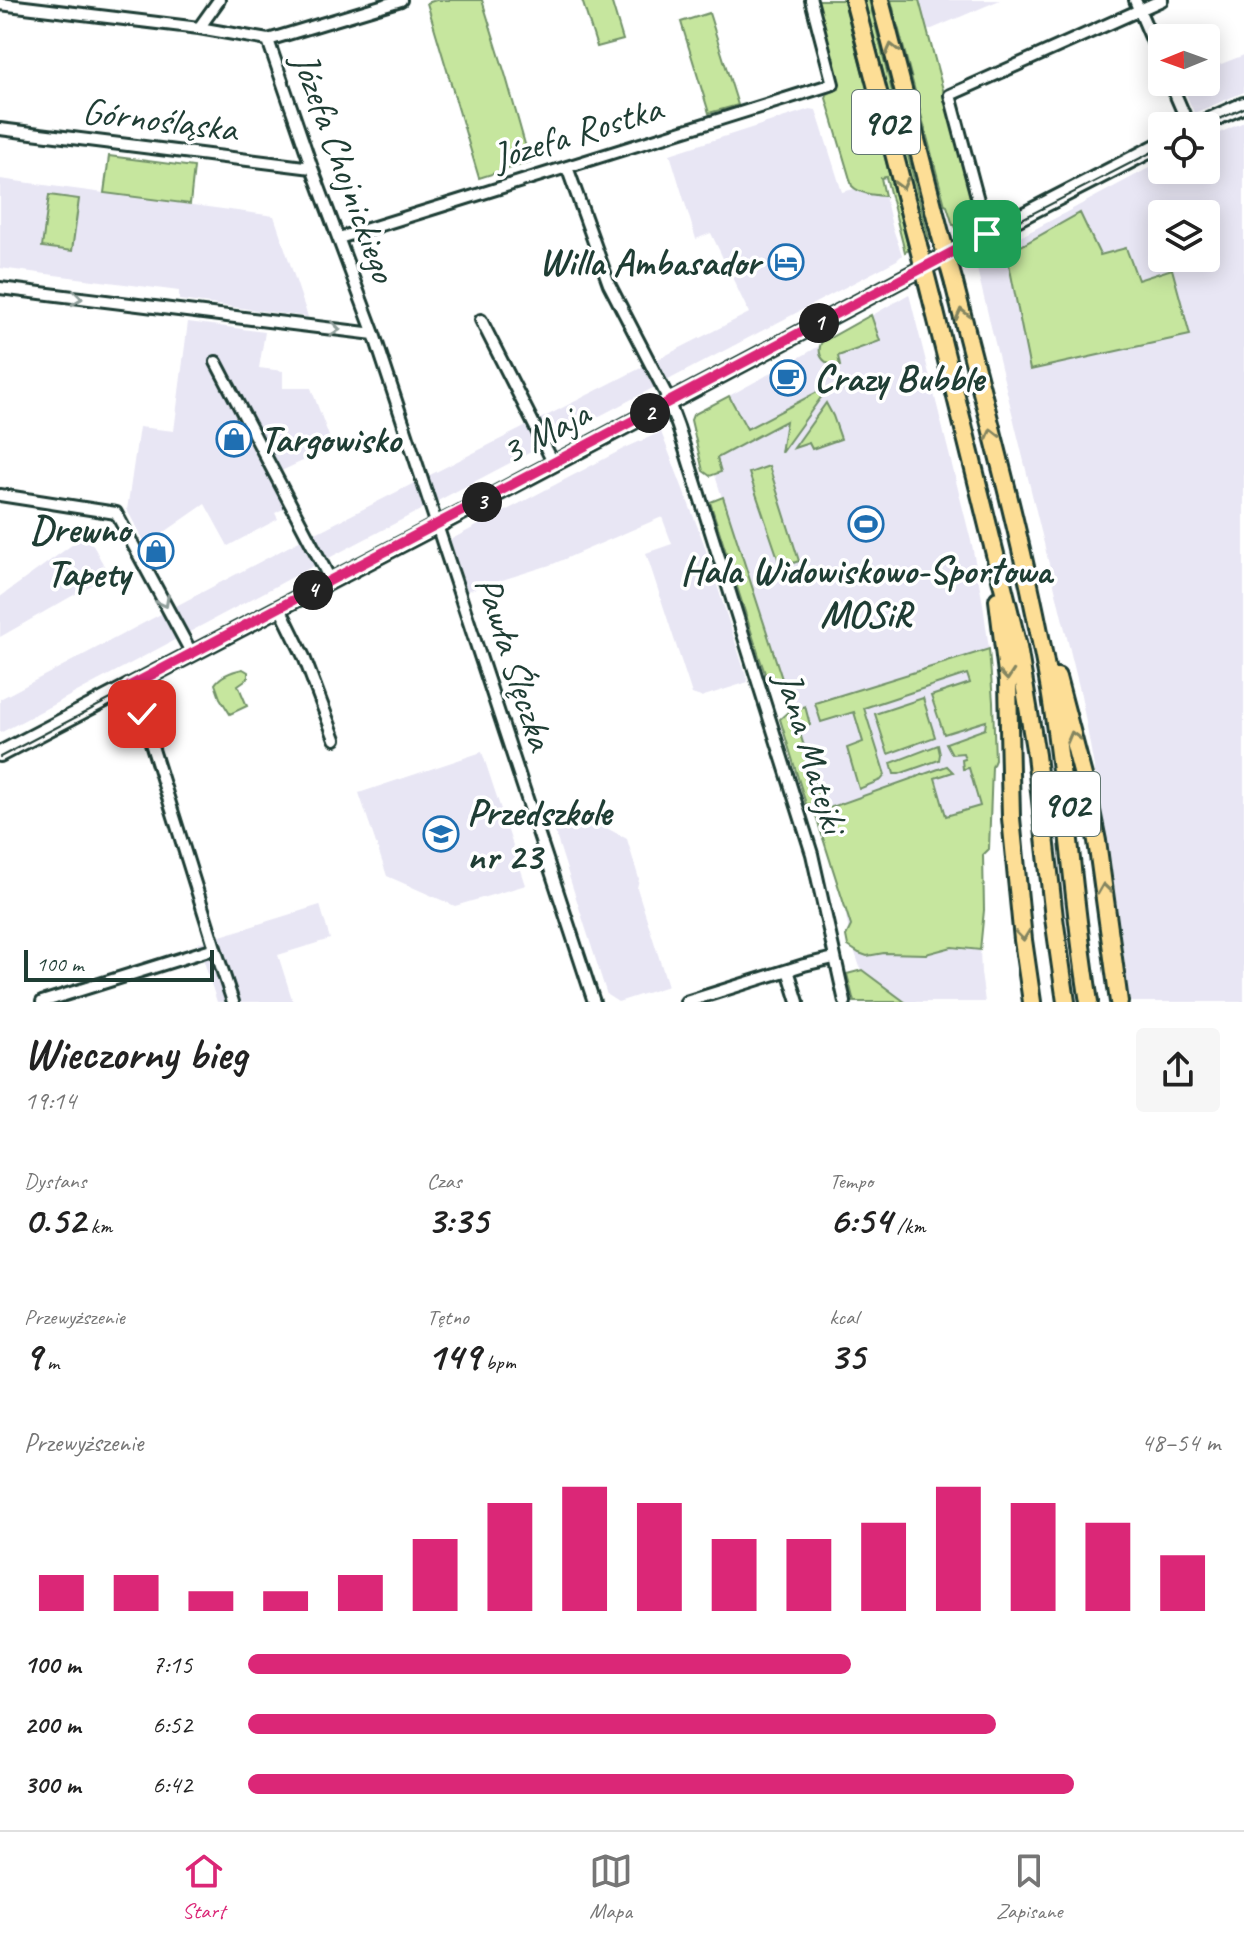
<!DOCTYPE html>
<html lang="pl">
<head>
<meta charset="utf-8">
<style>
  :root { --surface:#fff; --page:#f6f6f6; --text:#222; --muted:#767676; --line:#e0e0e0; --accent:#db2777 }
  body { margin:0; font-family:Caveat,sans-serif; background:var(--page); color:var(--text); height:100vh; display:flex; flex-direction:column; font-size:30px; white-space:nowrap }
  * { box-sizing:border-box; margin:0 }
  p { font-size:26px; color:var(--muted) }
  .icon { flex:none; width:44px; height:44px; fill:none; stroke:currentColor; stroke-width:2; stroke-linecap:round; stroke-linejoin:round }
  .map { position:relative; height:1002px; overflow:hidden }
  .drawer { display:flex; flex-direction:column; background:var(--surface); flex:1 }
  .drawer>* { flex:none }
  .needle { width:52px; rotate:269deg }
  .tools { position:absolute; left:1148px; top:24px; display:grid; gap:16px }
  .tools a { display:grid; place-items:center; width:72px; height:72px; border-radius:8px; background:var(--surface); box-shadow:0 4px 20px #0003; font-size:40px }
  .scale { position:absolute; left:24px; bottom:20px; width:190px; box-sizing:border-box; padding-left:8px; border:4px solid #1f3d34; border-top:0; font-size:22px; line-height:28px; white-space:nowrap; color:#1f3d34; -webkit-text-stroke:6px #fff; paint-order:stroke }
  .pin { position:absolute; display:grid; place-items:center; width:68px; height:68px; color:#fff; margin:-34px; border-radius:16px; box-shadow:0 4px 12px #0006 }
  .km { position:absolute; width:40px; height:40px; margin:-20px; border-radius:50%; background:#222; color:#fff; font-size:22px; line-height:40px; text-align:center }
  .round { display:grid; place-items:center; flex:none; width:84px; height:84px; border-radius:8px; background:var(--page) }
  .summary { display:flex; align-items:center; justify-content:space-between; height:136px; padding:0 24px }
  h1 { font-size:44px; font-weight:700; line-height:60px }
  .metrics { display:grid; grid-template-columns:repeat(3,1fr); gap:12px; height:136px; padding:8px 24px }
  .metrics div { display:grid; align-content:center }
  .metrics b { font-size:40px; font-weight:700 }
  .metrics small { font-size:22px; font-weight:400 }
  .metrics p { font-size:22px }
  .chart { height:224px; padding:16px 24px }
  .chart p { display:flex; justify-content:space-between }
  .chart svg { width:100%; height:144px; margin-top:8px; stroke:var(--accent); stroke-width:6 }
  ul { padding:0 24px; list-style:none; font-size:26px }
  li { display:grid; grid-template-columns:128px 96px 1fr; align-items:center; height:60px }
  li i { height:20px; border-radius:10px; background:var(--accent) }
  .menu { display:flex; justify-content:space-around; align-items:center; height:112px; border-top:2px solid var(--line); background:var(--surface); font-size:22px; color:var(--muted) }
  .menu a { display:grid; justify-items:center; gap:4px }
  .menu .current { color:var(--accent) }
  .map>svg:first-child { display:block }
  .built { fill:#e8e6f4; fill-rule:evenodd }
  .green { fill:#c6e69e; stroke:#729269; stroke-width:2 }
  .lines { fill:none; stroke-linecap:round; stroke-linejoin:round }
  .street-casing { stroke:#1f3d34; stroke-width:16 }
  .secondary-casing { stroke:#1f3d34; stroke-width:20 }
  .primary-casing { stroke:#1f3d34; stroke-width:22 }
  .street { stroke:#fff; stroke-width:10 }
  .secondary { stroke:#fff; stroke-width:14 }
  .primary { stroke:#fdde96; stroke-width:16 }
  .tram { stroke:#1f3d34; stroke-width:2 }
  .primary-bridge-casing { stroke:#1f3d34; stroke-width:22; stroke-linecap:butt }
  .primary-bridge { stroke:#fdde96; stroke-width:16 }
  .oneway { stroke:#838560 }
  .oneway2 { stroke:#8f9e9a }
  .route-casing { stroke:#fff; stroke-width:16 }
  .route { stroke:#db2777; stroke-width:10 }
  .labels { text-anchor:middle; stroke-width:7; stroke-linejoin:round; paint-order:stroke }
  .shield { fill:#fff; stroke:#627771; stroke-width:2 }
  .shield-label { font-size:36px; font-weight:bold; fill:#1f3d34 }
  .street-label { font-size:38px; fill:#1f3d34; stroke:#fff }
  .poi-label { font-size:38px; font-weight:bold; fill:#1f3d34; stroke:#fff; text-anchor:start }
</style>
</head>
<body>
<div class="map">
<svg width="1244" height="1002" viewBox="0 0 1244 1002">
  <rect width="100%" height="100%" fill="#fff"/>
  <filter id="ink" filterUnits="userSpaceOnUse"><feTurbulence type="fractalNoise" baseFrequency=".0125" numOctaves="2"/><feDisplacementMap in="SourceGraphic" scale="16" xChannelSelector="R" yChannelSelector="G"/><feConvolveMatrix kernelMatrix="1 2 1 2 8 2 1 2 1" color-interpolation-filters="sRGB"/></filter>
  <g filter="url(#ink)">
    <path class="built" d="M 919,0 L 1000,0 L 927,31 Z
      M 1244,55 L 1244,92 L 1194,113 L 1181,82 L 1206,82 L 1206,70 Z
      M 810,109 L 816,110 L 842,192 L 854,189 L 870,194 L 885,196 L 892,226 L 902,255 L 897,260 L 325,560 L 312,535 L 749,313 L 711,233 L 696,239 L 670,154 Z
      M 1244,122 L 1244,1002 L 1130,1002 L 1111,861 L 1081,695 L 975,261 L 1162,161 L 1162,170 L 1206,170 L 1206,139 ZM 1162,214 L 1206,214 L 1206,258 L 1162,258 Z
      M 0,179 L 274,216 L 308,317 L 179,300 L 179,291 L 0,268 Z
      M 909,294 L 972,545 L 983,604 L 989,649 L 995,741 L 995,760 L 992,767 L 989,849 L 983,855 L 984,910 L 980,950 L 981,973 L 985,1002 L 872,1002 L 850,938 L 836,859 L 707,450 L 747,430 L 729,396 L 802,356 Z
      M 188,322 L 265,332 L 259,368 L 283,371 L 283,388 L 311,388 L 333,447 L 279,472 L 295,503 L 275,513 L 278,519 L 228,546 L 205,504 L 146,545 L 127,510 L 139,427 L 174,431 Z
      M 661,432 L 703,541 L 748,682 L 701,697 L 692,694 L 646,553 L 672,544 L 662,517 L 553,564 L 467,591 L 450,540 L 625,448 Z
      M 87,534 L 109,575 L 0,637 L 0,597 Z
      M 303,539 L 317,564 L 0,733 L 0,699 Z
      M 482,752 L 526,885 L 455,906 L 387,876 L 359,793 Z
      M 590,819 L 627,839 L 639,879 L 637,888 L 668,986 L 618,1002 L 607,995 L 554,829 Z
      M 320,905 L 330,939 L 278,955 L 293,1002 L 217,1002 L 198,943 Z"/>
    <path class="green" d="M 436,0 L 482,0 L 506,77 L 530,162 L 479,178 L 427,3 Z
      M 582,0 L 611,0 L 623,40 L 597,47 Z
      M 816,0 L 844,0 L 909,250 L 905,252 L 886,177 L 881,178 L 885,196 C 874,195 860,194 852,186 L 826,98 L 827,94 L 839,89 Z
      M 864,0 L 869,0 L 929,239 L 926,240 Z
      M 891,0 L 919,0 L 976,213 L 974,220 L 957,232 L 955,225 L 953,225 L 947,206 L 945,205 Z
      M 709,13 L 738,105 L 709,113 L 681,22 Z
      M 109,156 L 194,167 L 190,204 L 104,193 Z
      M 49,195 L 79,199 L 72,251 L 42,247 Z
      M 1080,213 L 1100,255 L 1126,248 L 1138,280 L 1172,269 L 1190,335 L 1030,370 L 1007,254 Z
      M 871,315 L 880,341 L 838,356 L 840,366 C 826,366 816,357 821,343 Z
      M 819,391 L 822,396 L 781,453 L 786,421 L 717,458 L 721,472 L 710,476 L 703,471 L 691,420 L 693,415 L 729,396 L 747,429 Z
      M 826,403 L 833,416 L 841,439 L 812,449 L 809,443 L 794,448 Z
      M 769,466 L 799,561 L 781,567 L 749,473 Z
      M 723,497 L 783,682 L 767,679 L 759,656 L 710,502 Z
      M 989,649 L 993,702 L 995,760 L 992,767 L 989,849 L 983,855 L 984,910 L 980,950 L 952,947 L 926,954 L 884,953 L 867,956 L 859,953 L 848,946 L 846,936 L 851,926 L 815,813 L 947,766 L 953,772 L 935,778 L 946,816 L 980,806 L 969,768 L 963,769 L 962,760 L 965,759 L 963,753 L 952,754 L 946,743 L 985,729 L 986,721 L 944,734 L 931,696 L 970,683 L 967,674 L 864,708 L 885,775 L 881,780 L 859,789 L 847,748 L 863,742 L 854,712 L 821,722 L 815,703 Z
      M 243,669 L 248,672 L 248,678 L 238,685 L 247,706 L 230,714 L 220,698 L 215,684 C 221,675 233,671 243,669 Z
      M 923,698 L 935,737 L 888,754 L 875,714 Z
      M 805,706 L 810,725 L 799,730 L 821,802 L 812,805 L 806,804 L 780,719 L 788,712 Z
      M 938,745 L 940,754 L 939,760 L 899,774 L 894,774 L 891,763 Z
      M 862,970 L 905,1002 L 854,1002 L 847,974 Z"/>
    <g class="lines">
      <defs>
        <path id="street" d="M 1135,0 L 1162,63
          M 0,4 L 199,28 L 268,40 L 312,168 L 374,334 L 594,1002
          M 199,28 L 219,0
          M 268,40 L 401,0
          M 1170,82 L 1189,126
          M 0,129 L 312,168
          M 567,167 L 609,284 L 665,392 L 678,427 L 812,854 L 845,1002
          M 987,234 L 950,95 L 1162,0
          M 339,238 L 833,84 L 811,0
          M 0,288 L 374,334
          M 481,320 L 554,464
          M 216,362 L 331,581
          M 0,495 L 116,513 L 192,654
          M 280,608 L 304,657 L 335,739
          M 130,686 L 142,714 L 215,948 L 233,1002
          M 788,970 L 798,1002
          M 42,1002 L 215,948
          M 686,1002 L 804,965 L 834,958"/>
        <path id="secondary" d="M 1197,126 L 1244,105
          M 0,754 L 438,525 L 966,245 L 1162,144"/>
        <path id="primary" d="M 854,0 L 918,245
          M 880,0 L 940,233
          M 954,283 C 988,418 1026,553 1050,690 C 1067,793 1072,898 1089,1002
          M 931,296 L 1018,647 L 1036,755 L 1054,918 L 1066,1002
          M 998,600 L 1008,681 L 1011,818 L 1023,940 L 1032,1002
          M 1057,677 L 1087,791 L 1097,841 L 1119,1002"/>
      </defs>
      <use href="#street" class="street-casing"/>
      <use href="#secondary" class="secondary-casing"/>
      <use href="#primary" class="primary-casing"/>
      <use href="#street" class="street"/>
      <use href="#secondary" class="secondary"/>
      <use href="#primary" class="primary"/>
      <path class="tram" d="M 1204,126 L 1244,108
        M 0,757 L 645,419 L 985,238 L 1162,147"/>
      <defs>
        <path id="primary-bridge" d="M 940,233 L 954,283
          M 918,245 L 931,296"/>
      </defs>
      <use href="#primary-bridge" class="primary-bridge-casing"/>
      <use href="#primary-bridge" class="primary-bridge"/>
    </g>
    <defs><path id="oneway-chevron" d="M-2-3.5L2.5 0L-2 3.5" fill="none" stroke-width="1.6" stroke-linecap="round" stroke-linejoin="round" transform="scale(2)"/></defs>
    <g class="oneway">
      <use href="#oneway-chevron" transform="translate(892 49) rotate(-104)"/>
      <use href="#oneway-chevron" transform="translate(902 184) rotate(75)"/>
      <use href="#oneway-chevron" transform="translate(962 314) rotate(-104)"/>
      <use href="#oneway-chevron" transform="translate(992 434) rotate(-104)"/>
      <use href="#oneway-chevron" transform="translate(1007 675) rotate(85)"/>
      <use href="#oneway-chevron" transform="translate(1073 737) rotate(-105)"/>
      <use href="#oneway-chevron" transform="translate(1104 889) rotate(-98)"/>
      <use href="#oneway-chevron" transform="translate(1023 935) rotate(84)"/>
    </g>
    <g class="oneway2">
      <use href="#oneway-chevron" transform="translate(77 298) rotate(7)"/>
      <use href="#oneway-chevron" transform="translate(335 329) rotate(7)"/>
      <use href="#oneway-chevron" transform="translate(164 602) rotate(62)"/>
    </g>
  </g>
  <g class="lines" filter="url(#ink)">
    <defs>
      <path id="route" d="M 142,714 L 130,686 L 987,234"/>
    </defs>
    <use href="#route" class="route-casing"/>
    <use href="#route" class="route"/>
  </g>
  <defs>
    <symbol id="hotel-ring" viewBox="-11 -11 22 22"><circle r="9.5" fill="#fff" stroke="#1f6fb2" stroke-width="1.5"/><path d="M-6-4.5h1.5V1H6V5H4.5V3h-9V5H-6ZM-4 0a1.8 1.8 0 1 1 3.6 0ZM.5 0V-2.5h3Q6-2.5 6 0Z" fill="#1f6fb2"/></symbol>
    <symbol id="cafe-ring" viewBox="-11 -11 22 22"><circle r="9.5" fill="#fff" stroke="#1f6fb2" stroke-width="1.5"/><path d="M-5.5-4.5H6V0H3Q3 3.5 0 3.5H-2.5Q-5.5 3.5-5.5 0ZM3-3.2v2h1.7v-2ZM-6 4.5H4V6H-6Z" fill="#1f6fb2"/></symbol>
    <symbol id="shop-ring" viewBox="-11 -11 22 22"><circle r="9.5" fill="#fff" stroke="#1f6fb2" stroke-width="1.5"/><path d="M-5-2.5h2.3a2.7 3.5 0 0 1 5.4 0H5L5.5 6h-11ZM-1.5-2.5h3a1.5 2.3 0 0 0-3 0Z" fill="#1f6fb2"/></symbol>
    <symbol id="stadium-ring" viewBox="-11 -11 22 22"><circle r="9.5" fill="#fff" stroke="#1f6fb2" stroke-width="1.5"/><path d="M0-5a6.5 5 0 1 0 0 10a6.5 5 0 1 0 0-10ZM-3.5-1.8h7v3.6h-7Z" fill="#1f6fb2"/></symbol>
    <symbol id="school-ring" viewBox="-11 -11 22 22"><circle r="9.5" fill="#fff" stroke="#1f6fb2" stroke-width="1.5"/><path d="M0-5L7-2L0 1L-7-2ZM-4 1L0 2.5L4 1V4Q0 6-4 4Z" fill="#1f6fb2"/></symbol>
  </defs>
  <g fill-rule="evenodd">
    <use href="#hotel-ring" x="766" y="242" width="40" height="40"/>
    <use href="#cafe-ring" x="768" y="358" width="40" height="40"/>
    <use href="#shop-ring" x="214" y="419" width="40" height="40"/>
    <use href="#stadium-ring" x="846" y="504" width="40" height="40"/>
    <use href="#shop-ring" x="136" y="531" width="40" height="40"/>
    <use href="#school-ring" x="421" y="814" width="40" height="40"/>
  </g>
  <g class="labels">
    <g class="shield">
      <rect x="852" y="90" width="68" height="64" rx="6"/>
      <rect x="1032" y="772" width="68" height="64" rx="6"/>
    </g>
    <g class="shield-label">
      <text x="886" y="135">902</text>
      <text x="1066" y="817">902</text>
    </g>
    <g class="street-label">
      <text transform="translate(160 119) rotate(7)" y="13">Górnośląska</text>
      <text transform="translate(577 132) rotate(-17)" y="13">Józefa Rostka</text>
      <text transform="translate(345 167) rotate(70)" y="13">Józefa Chojnickiego</text>
      <text transform="translate(545 432) rotate(-28)" y="13">3 Maja</text>
      <text transform="translate(515 663) rotate(72)" y="13">Pawła Ślęczka</text>
      <text transform="translate(812 752) rotate(73)" y="13">Jana Matejki</text>
    </g>
    <g class="poi-label">
      <text x="760" y="275" text-anchor="end">Willa Ambasador</text>
      <text x="814" y="391">Crazy Bubble</text>
      <text x="260" y="452">Targowisko</text>
      <text x="130" y="542" text-anchor="end">Drewno<tspan x="130" dy="44">Tapety</tspan></text>
      <text x="866" y="583" text-anchor="middle">Hala Widowiskowo-Sportowa<tspan x="866" dy="44">MOSiR</tspan></text>
      <text x="467" y="825">Przedszkole<tspan x="467" dy="44">nr 23</tspan></text>
    </g>
  </g>
</svg>
<div class="tools">
<a><svg class="needle" viewBox="-14 -14 28 28"><path d="M0-13l5 13h-10z" fill="#e53935"/><path d="M0 13l5-13h-10z" fill="#767676"/></svg></a>
<a><svg class="icon" aria-label="locate" viewBox="0 0 24 24"><circle cx="12" cy="12" r="6"/><path d="M12 2v4M12 18v4M2 12h4M18 12h4"/></svg></a>
<a><svg class="icon" aria-label="layers" viewBox="0 0 24 24"><path d="M12 4l9 5-9 5-9-5zM3 14l9 5 9-5"/></svg></a>
</div>
<div class="scale">100 m</div>
<div class="pin" style="left:987px;top:234px;background:#1e9e55"><svg class="icon" aria-label="arrive" viewBox="0 0 24 24"><path d="M6 21V4h12l-3 4 3 4H6"/></svg></div>
<div class="pin" style="left:142px;top:714px;background:#d93025"><svg class="icon" aria-label="check" viewBox="0 0 24 24"><path d="M5 12l5 5 9-10"/></svg></div>
<b class="km" style="left:819px;top:323px">1</b>
<b class="km" style="left:650px;top:413px">2</b>
<b class="km" style="left:482px;top:502px">3</b>
<b class="km" style="left:313px;top:590px">4</b>
</div>
<section class="drawer">
<div class="summary"><div><h1>Wieczorny bieg</h1><p>19:14</p></div><a class="round"><svg class="icon" aria-label="share" viewBox="0 0 24 24"><path d="M12 15V3M7 8l5-5 5 5M5 13v7h14v-7"/></svg></a></div>
<div class="metrics">
<div><p>Dystans</p><b>0.52<small> km</small></b></div>
<div><p>Czas</p><b>3:35</b></div>
<div><p>Tempo</p><b>6:54<small> /km</small></b></div>
</div>
<div class="metrics">
<div><p>Przewyższenie</p><b>9<small> m</small></b></div>
<div><p>Tętno</p><b>149<small> bpm</small></b></div>
<div><p>kcal</p><b>35</b></div>
</div>
<div class="chart"><p><span>Przewyższenie</span>48–54 m</p>
<svg viewBox="0 0 160 44" preserveAspectRatio="none"><path d="M5 44V33M15 44V33M25 44V38M35 44V38M45 44V33M55 44V22M65 44V11M75 44V6M85 44V11M95 44V22M105 44V22M115 44V17M125 44V6M135 44V11M145 44V17M155 44V27"/></svg>
</div>
<ul>
<li><b>100 m</b>7:15<i style="width:62%"></i></li>
<li><b>200 m</b>6:52<i style="width:77%"></i></li>
<li><b>300 m</b>6:42<i style="width:85%"></i></li>
</ul>
</section>
<nav class="menu">
<a class="current"><svg class="icon" aria-label="home" viewBox="0 0 24 24"><path d="M3 11l9-7 9 7M6 9v11h12V9"/></svg>Start</a>
<a><svg class="icon" aria-label="map" viewBox="0 0 24 24"><path d="M3 6l6-2 6 2 6-2v14l-6 2-6-2-6 2zM9 4v14M15 6v14"/></svg>Mapa</a>
<a><svg class="icon" aria-label="saved" viewBox="0 0 24 24"><path d="M7 4h10v16l-5-4-5 4z"/></svg>Zapisane</a>
</nav>
</body>
</html>
